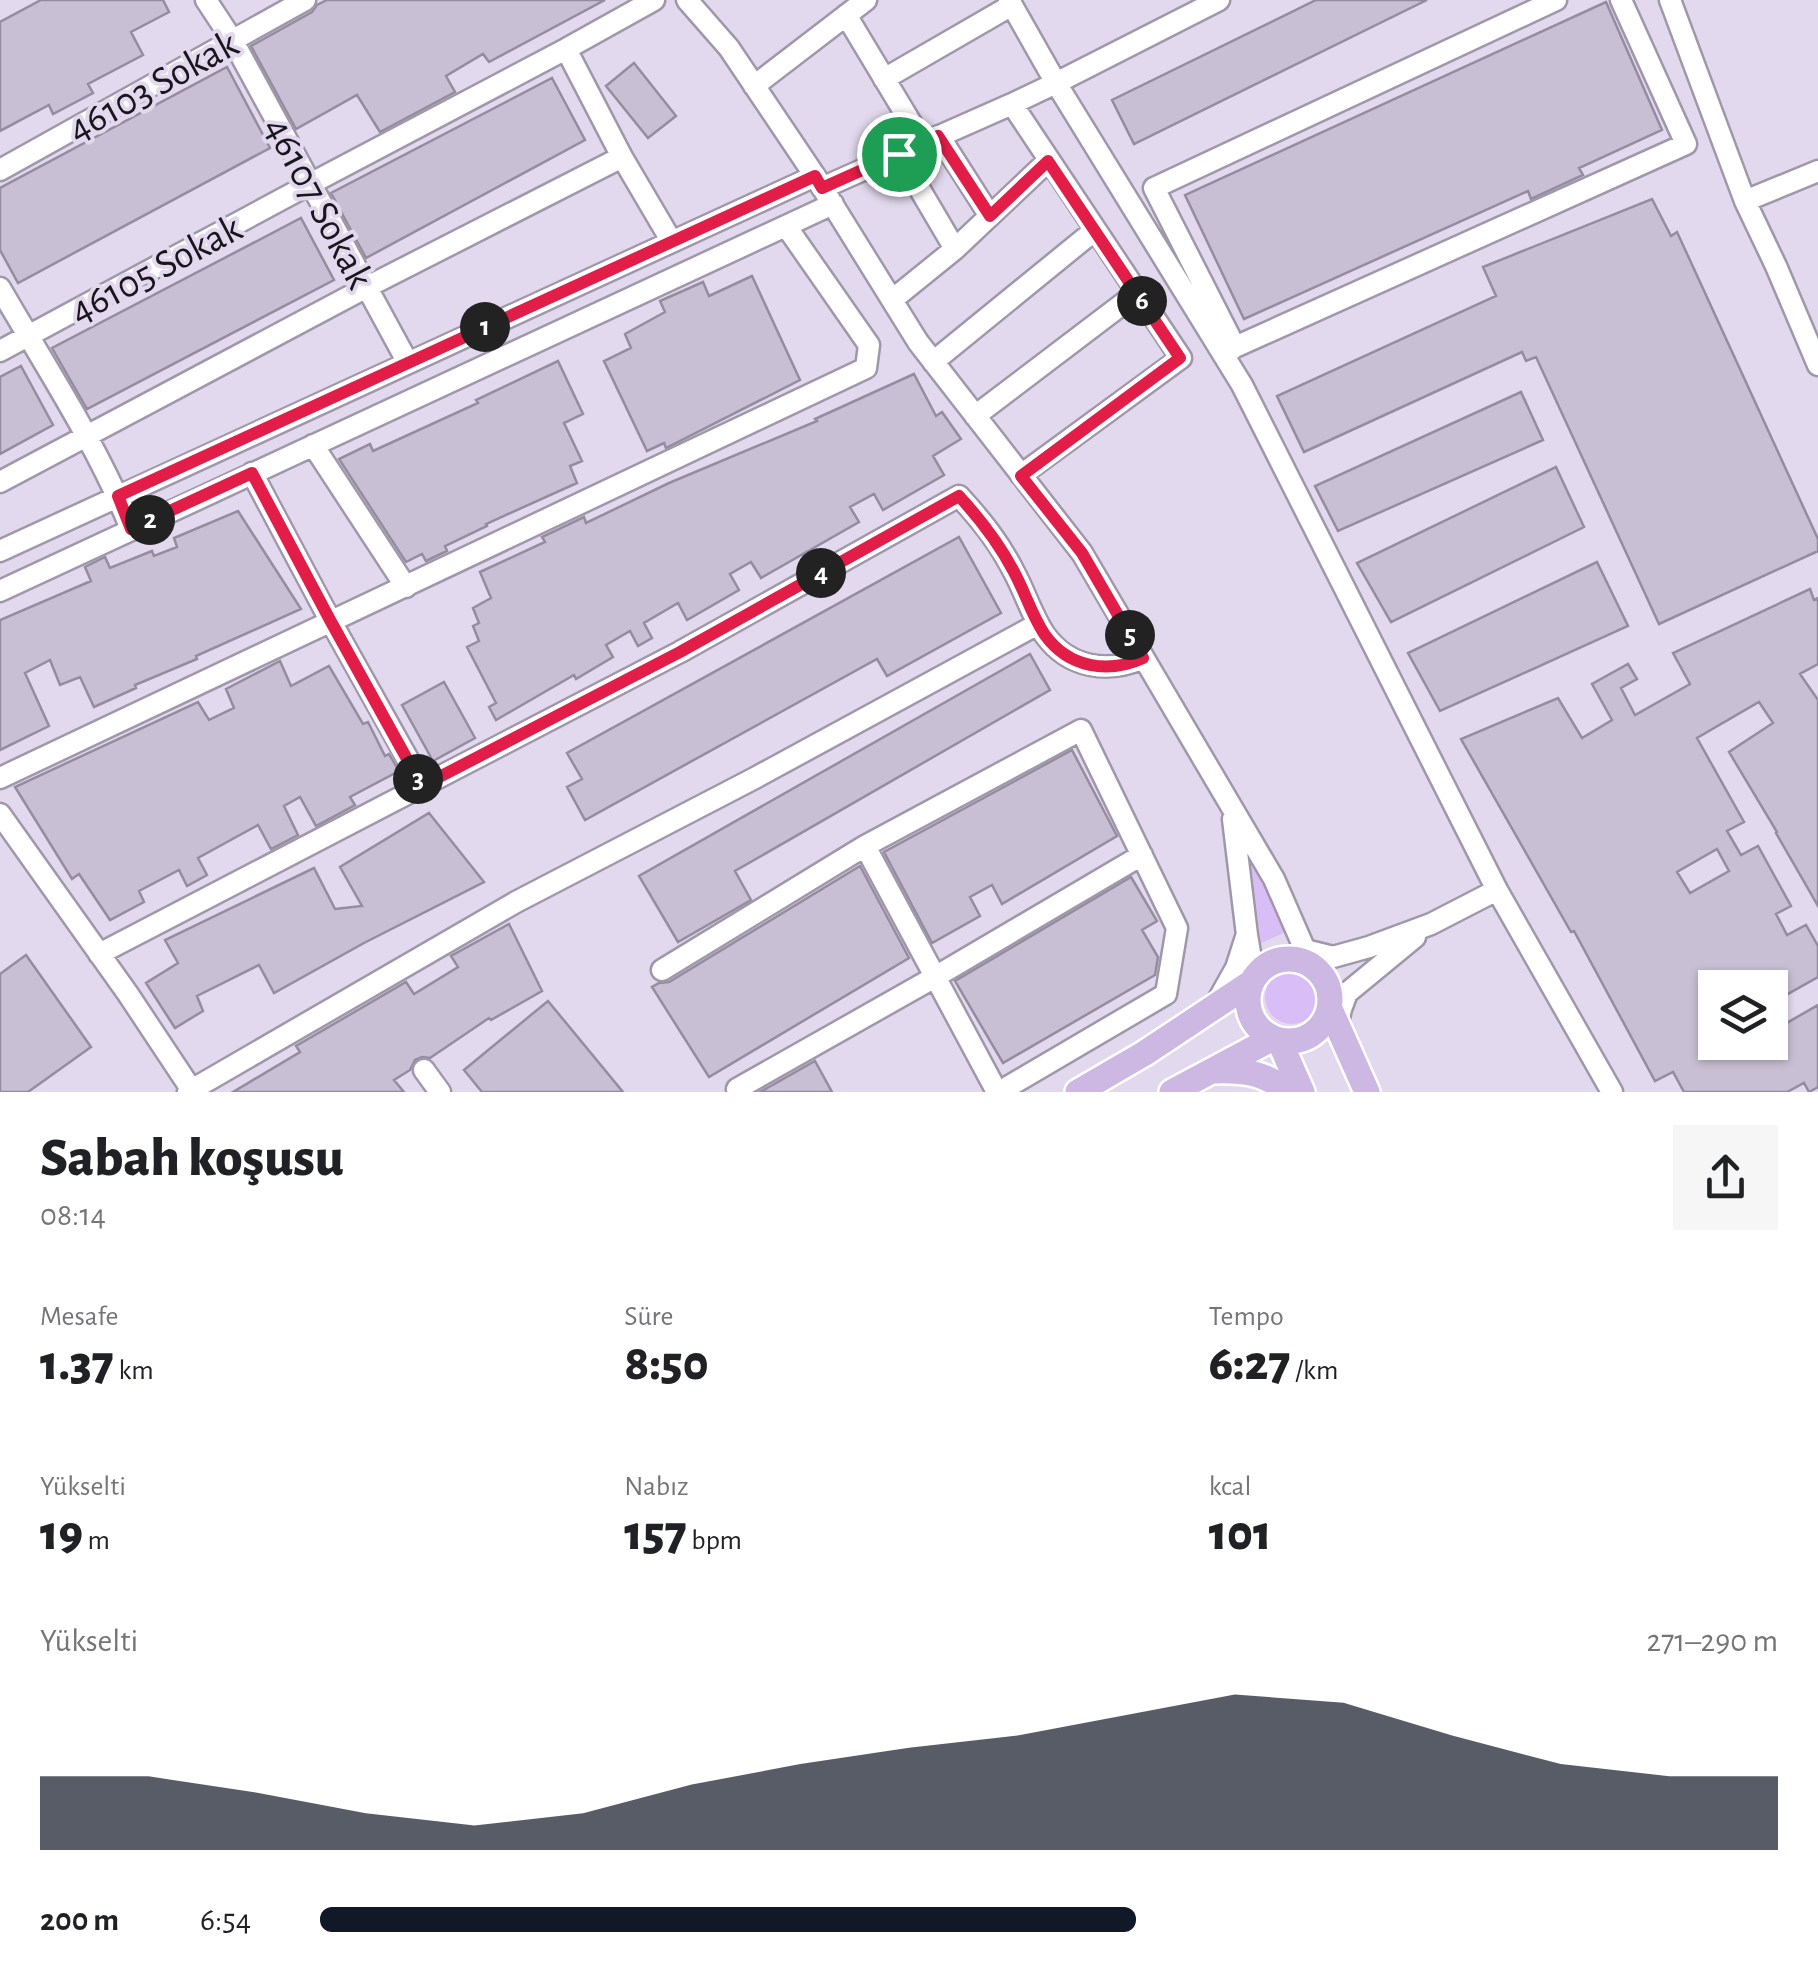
<!DOCTYPE html>
<html lang="tr">
<head>
<meta charset="utf-8">
<style>
  :root { --surface:#fff; --page:#f6f6f6; --text:#202124; --muted:#757577; --accent:#111827 }
  body { margin:0; font-family:"Alegreya Sans",sans-serif; background:var(--page); color:var(--text); height:100vh; display:flex; flex-direction:column; font-size:38px; white-space:nowrap }
  * { box-sizing:border-box; margin:0 }
  p { font-size:32px; color:var(--muted) }
  .icon { flex:none; width:55px; height:55px; fill:none; stroke:currentColor; stroke-width:2; stroke-linecap:round; stroke-linejoin:round }
  .map { position:relative; height:1092px; overflow:hidden }
  .drawer { display:flex; flex-direction:column; background:var(--surface); flex:1 }
  .drawer>* { flex:none }
  .fabs { position:absolute; left:1698px; top:970px; display:grid; gap:20px }
  .fabs a { display:grid; place-items:center; width:90px; height:90px; border-radius:0px; background:var(--surface); box-shadow:0 2px 8px #0004; font-size:50px }
  .pin { position:absolute; display:grid; place-items:center; width:85px; height:85px; color:#fff; margin:-42px; border:5px solid #fff; border-radius:50%; box-shadow:0 2px 10px #0007 }
  .km { position:absolute; width:50px; height:50px; margin:-25px; border-radius:50%; background:#222; color:#fff; font-size:28px; line-height:50px; text-align:center }
  .round { display:grid; place-items:center; flex:none; width:105px; height:105px; border-radius:0px; background:var(--page) }
  .headline { display:flex; align-items:center; justify-content:space-between; height:170px; padding:0 40px }
  h1 { font-size:55px; font-weight:800; line-height:75px }
  .metrics { display:grid; grid-template-columns:repeat(3,1fr); gap:15px; height:170px; padding:10px 40px }
  .metrics div { display:grid; align-content:center }
  .metrics b { font-size:50px; font-weight:800 }
  .metrics small { font-size:28px; font-weight:400 }
  .metrics p { font-size:28px }
  .chart { height:280px; padding:20px 40px }
  .chart p { display:flex; justify-content:space-between }
  .chart svg { width:100%; height:180px; margin-top:10px; fill:var(--accent); opacity:.7 }
  ul { padding:0 40px; list-style:none; font-size:32px }
  li { display:grid; grid-template-columns:160px 120px 1fr; align-items:center; height:75px }
  li i { height:25px; border-radius:12px; background:var(--accent) }
  .map>svg:first-child { display:block }
  .green { fill:#d9bdf6 }
  .building { fill:#c9bfd4; stroke:#958c9f; stroke-width:2.5; fill-rule:evenodd }
  .lines { fill:none; stroke-linecap:round; stroke-linejoin:round }
  .minor-casing { stroke:#a097aa; stroke-width:25 }
  .major-casing { stroke:#fff; stroke-width:30 }
  .minor { stroke:#fff; stroke-width:20 }
  .major { stroke:#cdb7e3; stroke-width:25 }
  .route-casing { stroke:#fff; stroke-width:20 }
  .route { stroke:#e11d48; stroke-width:12 }
  .labels { text-anchor:middle; stroke-width:8; stroke-linejoin:round; paint-order:stroke }
  .street-label { font-size:40px; fill:#19161d; stroke:#e3d9ee }
</style>
</head>
<body>
<div class="map">
<svg width="1818" height="1092" viewBox="0 0 1818 1092">
  <rect width="100%" height="100%" fill="#e3d9ee"/>
  <path class="green" d="M 1249,848 L 1286,932 L 1261,943 Z
    M1265 997a27 27 0 1 1 54 0a27 27 0 1 1-54 0Z"/>
  <path class="building" d="M 41,0 L 163,0 L 169,12 L 131,32 L 143,55 L 88,84 L 93,93 L 53,114 L 49,105 L 0,131 L 0,22 Z
    M 327,0 L 605,0 L 489,62 L 483,54 L 446,76 L 455,92 L 380,132 L 357,95 L 296,129 L 251,46 L 312,12 L 317,5 Z
    M 1316,0 L 1427,0 L 1134,144 L 1112,100 Z
    M 1606,2 L 1662,130 L 1579,168 L 1583,175 L 1531,199 L 1528,191 L 1244,319 L 1185,195 Z
    M 634,63 L 676,116 L 648,138 L 606,86 Z
    M 227,67 L 270,148 L 18,283 L 0,250 L 0,188 Z
    M 552,78 L 585,140 L 366,258 L 331,193 Z
    M 1652,199 L 1671,236 L 1677,232 L 1818,539 L 1818,551 L 1659,624 L 1536,357 L 1526,361 L 1522,352 L 1304,452 L 1277,396 L 1496,296 L 1483,267 Z
    M 301,218 L 334,280 L 87,409 L 52,348 Z
    M 752,276 L 800,380 L 666,448 L 664,443 L 647,451 L 604,361 L 631,348 L 625,334 L 665,312 L 660,301 L 703,282 L 709,296 Z
    M 558,361 L 583,414 L 564,423 L 582,461 L 570,466 L 577,483 L 486,524 L 487,526 L 445,546 L 447,551 L 426,561 L 422,554 L 406,562 L 339,459 L 370,444 L 373,451 L 478,403 L 476,400 Z
    M 21,366 L 53,425 L 0,454 L 0,377 Z
    M 914,374 L 936,416 L 942,412 L 961,439 L 933,456 L 944,475 L 883,510 L 874,494 L 850,507 L 859,522 L 761,578 L 751,562 L 730,574 L 739,590 L 687,620 L 678,603 L 644,623 L 652,638 L 638,646 L 630,631 L 606,645 L 613,657 L 576,679 L 574,675 L 496,720 L 489,707 L 496,703 L 467,647 L 479,641 L 473,626 L 479,623 L 473,608 L 491,598 L 480,572 L 545,542 L 542,537 L 584,517 L 586,523 L 669,483 L 817,421 L 815,419 Z
    M 1521,392 L 1543,440 L 1338,531 L 1315,486 Z
    M 1556,467 L 1584,527 L 1391,622 L 1357,563 Z
    M 238,511 L 301,609 L 196,656 L 197,659 L 135,685 L 136,688 L 94,707 L 80,677 L 60,685 L 50,660 L 25,673 L 49,726 L 0,750 L 0,620 L 91,581 L 85,567 L 105,557 L 110,568 L 152,551 L 154,556 L 177,547 L 174,538 Z
    M 959,537 L 1001,613 L 887,676 L 877,659 L 585,820 L 567,787 L 582,779 L 567,753 Z
    M 1597,562 L 1628,626 L 1440,711 L 1408,653 Z
    M 1810,589 L 1814,600 L 1818,598 L 1818,664 L 1800,674 L 1818,700 L 1818,906 L 1776,833 L 1777,832 L 1729,752 L 1773,723 L 1759,702 L 1697,738 L 1744,822 L 1727,831 L 1741,855 L 1758,846 L 1791,906 L 1776,914 L 1787,935 L 1806,925 L 1818,946 L 1818,977 L 1770,1004 L 1770,988 L 1715,988 L 1715,1042 L 1777,1042 L 1771,1032 L 1818,1005 L 1818,1087 L 1809,1092 L 1804,1083 L 1787,1092 L 1684,1092 L 1673,1072 L 1655,1081 L 1574,931 L 1571,932 L 1461,739 L 1558,698 L 1582,738 L 1612,720 L 1592,684 L 1628,664 L 1637,679 L 1621,688 L 1635,715 L 1690,684 L 1673,653 ZM 1717,849 L 1729,871 L 1690,893 L 1677,872 Z
    M 1030,654 L 1050,690 L 735,871 L 751,900 L 678,942 L 639,876 Z
    M 280,661 L 291,686 L 329,666 L 363,724 L 368,722 L 385,756 L 389,754 L 399,771 L 350,797 L 355,805 L 316,826 L 300,797 L 284,806 L 298,835 L 271,849 L 258,825 L 198,858 L 207,875 L 187,886 L 179,870 L 139,891 L 144,902 L 110,920 L 79,874 L 72,879 L 15,787 L 198,702 L 209,720 L 234,708 L 226,689 Z
    M 444,682 L 475,738 L 433,761 L 402,705 Z
    M 1072,750 L 1117,836 L 1002,904 L 992,885 L 970,897 L 980,916 L 932,943 L 884,852 Z
    M 429,813 L 484,882 L 364,943 L 274,993 L 259,965 L 197,996 L 203,1011 L 175,1028 L 146,983 L 178,963 L 165,940 L 314,868 L 335,909 L 362,906 L 340,867 Z
    M 860,866 L 909,958 L 709,1077 L 652,987 L 659,983 L 669,982 Z
    M 1131,877 L 1157,921 L 1142,930 L 1158,957 L 1155,975 L 1003,1063 L 955,981 Z
    M 509,924 L 542,991 L 491,1020 L 489,1018 L 430,1058 L 422,1057 L 415,1060 L 410,1070 L 394,1080 L 404,1092 L 233,1092 L 300,1052 L 296,1046 L 406,982 L 414,994 L 458,967 L 451,956 Z
    M 26,955 L 91,1047 L 28,1092 L 0,1092 L 0,974 Z
    M 548,1001 L 623,1092 L 482,1092 L 464,1070 Z
    M 815,1061 L 832,1092 L 760,1092 Z"/>
  <g class="lines">
    <defs>
      <path id="minor" d="M 206,0 L 233,41 L 408,363
        M 687,0 L 729,48 L 815,176 L 918,342 L 1082,553 L 1274,879 L 1305,950 L 1307,961
        M 1009,0 L 1056,83 L 1012,104
        M 1219,0 L 1056,83 L 1242,385 L 1497,890 L 1431,924 L 1369,947 L 1333,957 L 1305,950
        M 1670,0 L 1745,201 L 1776,266 L 1818,365
        M 846,15 L 923,143
        M 566,49 L 622,157 L 672,242
        M 884,79 L 1012,5
        M 754,86 L 866,0
        M 939,136 L 990,216
        M 899,154 L 955,249
        M 0,170 L 305,0
        M 822,188 L 1012,104 L 1181,358 L 1021,475
        M 1745,201 L 1818,171
        M 0,288 C 45,366 97,444 131,529
        M 892,300 L 955,249 L 1048,161
        M 1235,347 L 1154,188 L 1556,0
        M 0,351 L 310,184 L 566,49 L 654,0
        M 1224,355 L 1235,347 L 1686,144 L 1621,0
        M 933,362 L 1095,230
        M 975,416 L 1137,293
        M 313,445 L 406,587
        M 252,473 L 330,620 L 423,786
        M 0,482 L 367,287 L 622,157
        M 0,551 L 815,176
        M 0,591 L 833,204
        M 0,778 L 866,368 L 869,345 L 786,226
        M 0,814 L 128,994 L 193,1092
        M 1233,819 L 1247,935 L 1254,977
        M 865,846 L 997,1092
        M 1497,890 L 1612,1092
        M 99,954 L 680,652 L 959,496 C 981,520 999,542 1014,572 C 1025,592 1032,616 1045,635 C 1069,668 1108,674 1143,658
        M 662,970 L 865,846 L 1081,730 L 1177,928 L 1166,994 L 999,1092
        M 1217,1002 L 1236,968 L 1246,937
        M 1337,1027 L 1341,1009 L 1347,993 L 1415,937
        M 424,1070 L 440,1092
        M 188,1092 L 516,902 L 753,779 L 1038,624
        M 739,1092 L 737,1089 L 935,977 L 1142,855"/>
      <path id="major" d="M1248 1000a41 41 0 1 1 82 0a41 41 0 1 1-82 0Z
        M 1330,1009 L 1367,1092
        M 1279,1040 L 1302,1092
        M 1214,1071 C 1246,1070 1264,1073 1290,1092
        M 1078,1092 L 1145,1053 L 1252,982
        M 1172,1092 L 1273,1038"/>
    </defs>
    <use href="#minor" class="minor-casing"/>
    <use href="#major" class="major-casing"/>
    <use href="#minor" class="minor"/>
    <use href="#major" class="major"/>
  </g>
  <g class="lines">
    <defs>
      <path id="route" d="M 938,136 L 990,216 L 1048,161 L 1180,358 L 1021,476 L 1082,553 L 1143,658 C 1108,674 1069,668 1045,635 C 1032,616 1025,592 1014,572 C 999,543 981,520 959,496 L 680,652 L 422,786 L 330,620 L 252,473 L 131,529 L 118,496 L 815,176 L 822,188 Z"/>
    </defs>
    <use href="#route" class="route-casing"/>
    <use href="#route" class="route"/>
  </g>
  <g class="labels">
    <g class="street-label">
      <text transform="translate(152 85) rotate(-29)" y="14">46103 Sokak</text>
      <text transform="translate(320 202) rotate(62)" y="14">46107 Sokak</text>
      <text transform="translate(155 268) rotate(-28)" y="14">46105 Sokak</text>
    </g>
  </g>
</svg>
<div class="fabs">
<a><svg class="icon" aria-label="layers" viewBox="0 0 24 24"><path d="M12 4l9 5-9 5-9-5zM3 14l9 5 9-5"/></svg></a>
</div>
<div class="pin" style="left:899px;top:154px;background:#1e9e55"><svg class="icon" aria-label="arrive" viewBox="0 0 24 24"><path d="M6 21V4h12l-3 4 3 4H6"/></svg></div>
<b class="km" style="left:485px;top:327px">1</b>
<b class="km" style="left:150px;top:520px">2</b>
<b class="km" style="left:418px;top:779px">3</b>
<b class="km" style="left:821px;top:573px">4</b>
<b class="km" style="left:1130px;top:635px">5</b>
<b class="km" style="left:1142px;top:301px">6</b>
</div>
<section class="drawer">
<div class="headline"><div><h1>Sabah koşusu</h1><p>08:14</p></div><a class="round"><svg class="icon" aria-label="share" viewBox="0 0 24 24"><path d="M12 15V3M7 8l5-5 5 5M5 13v7h14v-7"/></svg></a></div>
<div class="metrics">
<div><p>Mesafe</p><b>1.37<small> km</small></b></div>
<div><p>Süre</p><b>8:50</b></div>
<div><p>Tempo</p><b>6:27<small> /km</small></b></div>
</div>
<div class="metrics">
<div><p>Yükselti</p><b>19<small> m</small></b></div>
<div><p>Nabız</p><b>157<small> bpm</small></b></div>
<div><p>kcal</p><b>101</b></div>
</div>
<div class="chart"><p><span>Yükselti</span>271–290 m</p>
<svg viewBox="0 0 160 44" preserveAspectRatio="none"><path d="M0 44V26L10 26L20 30L30 35L40 38L50 35L60 28L70 23L80 19L90 16L100 11L110 6L120 8L130 16L140 23L150 26L160 26V44z"/></svg>
</div>
<ul>
<li><b>200 m</b>6:54<i style="width:56%"></i></li>
</ul>
</section>
</body>
</html>
